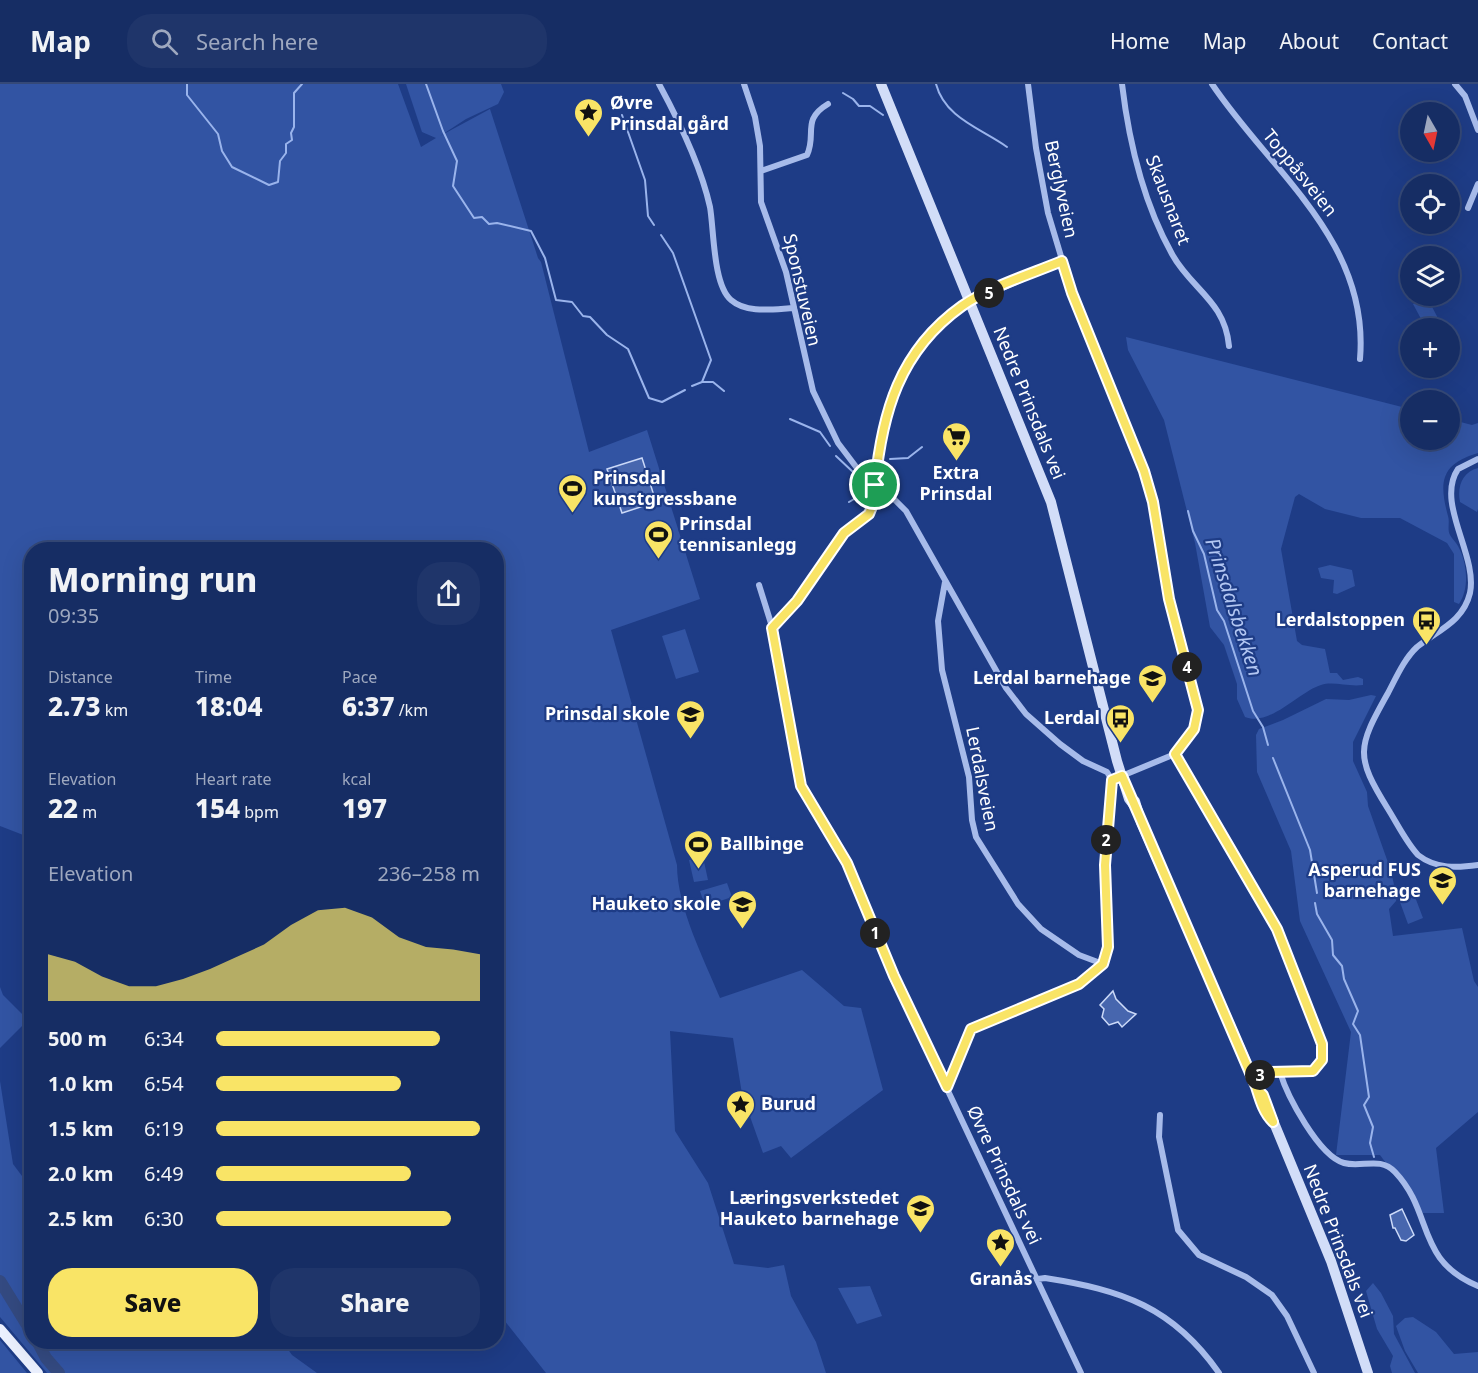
<!DOCTYPE html>
<html lang="en">
<head>
<meta charset="utf-8">
<style>
  :root { --surface:#162d64; --page:#1f356a; --text:#f1f3f6; --muted:#9ea8bf; --line:#354978; --accent:#f9e466 }
  body { margin:0; font-family:"Noto Sans",sans-serif; background:var(--page); color:var(--text); height:100vh; display:flex; flex-direction:column; font-size:22px; white-space:nowrap }
  * { box-sizing:border-box; margin:0 }
  p { font-size:20px; color:var(--muted) }
  .icon { flex:none; width:33px; height:33px; fill:none; stroke:currentColor; stroke-width:2; stroke-linecap:round; stroke-linejoin:round }
  .map { position:relative; flex:1; overflow:hidden }
  .side { position:absolute; left:24px; top:458px; width:480px; height:807px; display:flex; flex-direction:column; background:var(--surface); border-radius:24px; box-shadow:0 6px 24px #0002,0 0 0 2px var(--line) }
  .side>* { flex:none }
  .needle { width:39px; rotate:171deg }
  .tools { position:absolute; left:1400px; top:18px; display:grid; gap:12px }
  .tools a { display:grid; place-items:center; width:60px; height:60px; border-radius:50%; background:var(--surface); box-shadow:0 6px 24px #0002,0 0 0 2px var(--line); font-size:30px }
  .pin { position:absolute; display:grid; place-items:center; width:51px; height:51px; color:#fff; margin:-26px; border:3px solid #fff; border-radius:50%; box-shadow:0 2px 6px #0007 }
  .km { position:absolute; width:30px; height:30px; margin:-15px; border-radius:50%; background:#222; color:#fff; font-size:16px; line-height:30px; text-align:center }
  .round { display:grid; place-items:center; flex:none; width:63px; height:63px; border-radius:24px; background:var(--page) }
  .head { display:flex; align-items:center; justify-content:space-between; height:102px; padding:0 24px }
  h1 { font-size:33px; font-weight:800; line-height:45px }
  .stats { display:grid; grid-template-columns:repeat(3,1fr); gap:9px; height:102px; padding:6px 24px }
  .stats div { display:grid; align-content:center }
  .stats b { font-size:26px; font-weight:800 }
  .stats small { font-size:16px; font-weight:400 }
  .stats p { font-size:16px }
  .chart { height:168px; padding:12px 24px }
  .chart p { display:flex; justify-content:space-between }
  .chart svg { width:100%; height:108px; margin-top:6px; fill:var(--accent); opacity:.7 }
  .action { display:flex; gap:12px; margin-top:auto; padding:12px 24px }
  .action a { flex:1; height:69px; border-radius:24px; background:var(--accent); color:#111; font-size:24px; font-weight:800; line-height:69px; text-align:center }
  .action a+a { background:var(--page); color:var(--text) }
  ul { padding:0 24px; list-style:none; font-size:20px }
  li { display:grid; grid-template-columns:96px 72px 1fr; align-items:center; height:45px }
  li i { height:15px; border-radius:8px; background:var(--accent) }
  header { display:flex; align-items:center; gap:36px; box-sizing:border-box; height:84px; padding:0 30px; background:var(--surface); border-bottom:2px solid var(--line) }
  header strong { font-size:28px }
  nav { display:flex; gap:33px; margin-inline-start:auto; font-size:21px }
  .search { width:420px; height:54px; background:var(--page); display:flex; align-items:center; gap:15px; box-sizing:border-box; padding:0 21px; border-radius:24px; color:var(--muted); font-size:22px }
  .map>svg:first-child { display:block }
  .green { fill:#3254a3 }
  .lines { fill:none; stroke-linecap:round; stroke-linejoin:round }
  .stream { stroke:#9ab4ec; stroke-width:2 }
  .river { stroke:#344a81; stroke-width:12 }
  .building { fill:#4766ae; stroke:#cbd9f8; stroke-width:1.5 }
  .street { stroke:#a7bbea; stroke-width:6 }
  .secondary { stroke:#d2ddf8; stroke-width:10 }
  .primary { stroke:#ebf0fe; stroke-width:10 }
  .route-casing { stroke:#fff; stroke-width:12 }
  .route { stroke:#f9e466; stroke-width:8 }
  .labels { text-anchor:middle; stroke-width:4.5; stroke-linejoin:round; paint-order:stroke }
  .poi-label { font-size:18px; font-weight:bold; fill:#fff; stroke:#1e3c86; text-anchor:end }
  .street-label { font-size:18px; fill:#fff; stroke:#1e3c86 }
  .water-label { font-size:20px; font-style:italic; fill:#b2c6f2; stroke:#1e3c86 }
</style>
</head>
<body>
<header>
<strong>Map</strong>
<div class="search"><svg class="icon" aria-label="search" viewBox="0 0 24 24"><circle cx="10" cy="10" r="6"/><path d="M15 15l6 6"/></svg>Search here</div>
<nav><a>Home</a><a>Map</a><a>About</a><a>Contact</a></nav>
</header>
<div class="map">
<svg width="1478" height="1289" viewBox="0 0 1478 1289">
  <rect width="100%" height="100%" fill="#1e3c86"/>
  <path class="green" d="M 0,0 L 398,0 L 421,63 L 436,54 L 422,48 L 406,0 L 501,0 L 504,8 L 498,20 L 466,35 L 440,52 L 490,25 L 538,174 L 541,178 L 589,368 L 647,346 L 700,515 L 611,546 L 677,781 C 677,823 704,875 720,914 L 802,886 L 844,922 L 861,924 L 883,1006 L 791,1074 L 781,1062 L 763,1069 L 742,1010 L 733,954 L 670,947 L 675,1047 L 708,1099 L 734,1180 L 768,1184 L 784,1181 L 791,1212 L 816,1258 L 826,1289 L 546,1289 L 500,1231 L 496,1189 L 496,465 L 32,465 L 31,754 L 0,742 Z
    M 1427,213 L 1443,244 L 1426,244 L 1413,220 Z
    M 1126,253 L 1410,325 L 1410,356 L 1449,356 L 1449,335 L 1472,341 L 1478,339 L 1478,369 C 1440,380 1439,399 1448,432 C 1450,438 1447,445 1450,451 C 1452,455 1456,458 1458,462 C 1467,478 1470,504 1459,520 L 1454,518 L 1454,470 L 1447,459 L 1400,434 L 1361,434 L 1325,425 L 1299,410 L 1295,413 L 1281,465 L 1297,557 L 1302,561 L 1325,565 L 1330,589 L 1337,589 L 1343,596 L 1358,593 L 1363,595 L 1363,601 C 1348,603 1333,597 1321,601 C 1300,607 1270,643 1245,633 L 1237,615 L 1237,600 L 1224,561 L 1210,543 L 1195,459 L 1164,336 L 1128,266 Z
    M 1478,384 L 1478,425 L 1477,428 L 1460,418 C 1457,403 1462,388 1478,384 Z
    M 1330,481 L 1352,486 L 1355,502 L 1337,510 L 1333,509 L 1334,496 L 1321,494 L 1318,484 Z
    M 685,545 L 699,588 L 676,595 L 662,552 Z
    M 1371,611 L 1376,612 L 1353,658 L 1353,677 L 1367,708 L 1368,722 L 1391,787 L 1396,810 L 1412,805 L 1423,834 L 1408,840 L 1397,810 L 1396,817 L 1389,825 L 1393,852 L 1462,844 L 1474,897 L 1478,903 L 1478,1028 L 1436,1064 L 1444,1129 L 1423,1129 L 1380,1071 L 1336,1071 L 1351,948 L 1300,837 L 1291,767 L 1257,688 L 1256,651 L 1259,645 L 1283,636 L 1326,615 L 1349,616 Z
    M 703,773 L 708,796 L 694,798 L 689,776 Z
    M 727,799 L 732,813 L 705,822 L 700,807 Z
    M 0,903 L 3,911 L 28,936 L 0,964 Z
    M 0,997 L 13,1080 L 31,1104 L 32,1257 L 282,1257 L 292,1271 L 317,1289 L 47,1289 L 0,1233 Z
    M 1373,1199 L 1381,1209 L 1393,1232 L 1394,1250 L 1415,1289 L 1392,1289 L 1390,1282 L 1393,1272 L 1377,1245 L 1366,1207 Z
    M 870,1202 L 882,1232 L 857,1240 L 838,1204 Z
    M 1413,1233 L 1436,1248 L 1454,1270 L 1478,1268 L 1478,1289 L 1418,1289 L 1405,1267 L 1396,1242 L 1405,1234 Z
    M 0,1256 L 27,1289 L 0,1289 Z"/>
  <g class="lines">
    <path class="stream" d="M 187,0 L 187,11 L 218,50 L 222,67 L 232,83 L 269,101 L 278,98 L 280,77 L 286,69 L 286,60 L 292,56 L 291,49 L 294,43 L 294,9 L 302,0
      M 426,0 L 443,47 L 457,77 L 453,102 L 474,134 L 482,133 L 489,140 L 497,139 L 531,147 L 545,174 L 556,216 L 572,218 L 583,232 L 590,233 L 607,251 L 628,265 L 649,314 L 662,318 L 685,306
      M 936,0 C 945,34 980,44 1007,63
      M 843,9 L 853,15 L 859,22 L 870,22 L 883,31
      M 622,31 L 645,96 L 648,132 L 654,141
      M 661,151 L 673,169 L 711,276 L 702,298
      M 692,302 L 702,298 L 713,298 L 724,307
      M 790,335 L 820,348 L 830,362
      M 836,372 L 853,388
      M 890,375 L 908,374 L 922,363
      M 849,418 L 861,411 L 864,405
      M 1188,427 L 1193,447 L 1204,470 L 1217,526 L 1224,537 L 1253,627 L 1263,643 L 1268,661
      M 1273,674 L 1310,766 L 1317,809
      M 1315,819 L 1317,830 L 1332,856 L 1333,871 L 1342,882 L 1344,895 L 1358,927 L 1353,940 L 1360,951 L 1369,1013 L 1364,1021 L 1373,1043 L 1370,1059 L 1374,1073"/>
    <path class="river" d="M 0,1197 L 32,1249
      M 37,1257 L 46,1274 L 59,1289"/>
  </g>
  <path class="building" d="M 642,374 L 656,418 L 622,429 L 607,385 Z
    M 1113,907 L 1116,915 L 1128,927 L 1136,930 L 1122,943 L 1118,938 L 1109,941 L 1102,933 L 1104,925 L 1100,921 Z
    M 1402,1125 L 1414,1151 L 1406,1157 L 1401,1156 L 1395,1144 L 1393,1144 L 1390,1131 Z"/>
  <g class="lines">
    <path class="street" d="M 659,0 C 679,37 701,82 710,123 C 714,146 713,201 731,216 C 747,230 774,225 794,224
      M 744,0 L 755,33 L 760,62 L 761,118 L 786,188 L 813,307 L 838,359 L 866,396 L 875,401
      M 1028,0 L 1036,64 L 1048,129 L 1072,209 L 1148,399 L 1169,515 L 1198,626 L 1194,645 L 1175,670 L 1112,696
      M 1122,0 C 1129,59 1143,118 1172,170 C 1191,205 1225,217 1229,262
      M 1212,0 C 1271,88 1370,157 1360,275
      M 1455,0 L 1465,12 L 1478,46
      M 761,87 L 807,71 C 817,50 801,36 828,20
      M 1468,124 L 1478,100
      M 1478,375 L 1458,385 C 1435,419 1478,471 1470,509 C 1463,538 1438,546 1417,563 C 1404,575 1396,594 1388,609 C 1357,664 1355,672 1388,725 C 1398,741 1406,758 1418,771 C 1436,785 1457,784 1478,781
      M 876,408 L 893,414 L 906,427 L 1006,604 L 1026,630 L 1060,660 L 1083,677 L 1107,688 L 1112,696
      M 945,498 L 938,537 L 942,586 L 969,693 L 972,736 L 976,753 L 1018,820 L 1041,845 L 1079,871 L 1103,880
      M 759,501 L 774,549 L 792,663 L 801,702 L 847,779 L 899,903 L 1081,1289
      M 772,544 L 797,517 L 844,449 L 869,430 L 876,413 L 880,354 L 888,324 L 905,286 L 925,257 L 965,221 L 1062,177
      M 1175,670 L 1277,845 L 1322,960 L 1322,976 L 1313,987 L 1268,989 L 1253,994
      M 1280,988 C 1287,1012 1319,1072 1344,1079 C 1362,1084 1380,1072 1395,1088 C 1434,1129 1415,1176 1478,1202
      M 947,1003 L 971,945 L 1079,900 C 1094,891 1106,881 1108,863 L 1105,781 L 1112,696
      M 1160,1031 L 1159,1053 L 1178,1146 L 1199,1171 L 1246,1193 L 1272,1211 L 1287,1232 L 1314,1289
      M 1038,1195 L 1045,1194 C 1122,1206 1173,1223 1219,1289"/>
    <path class="secondary" d="M 881,0 L 1051,418 L 1117,677 L 1129,715 L 1136,724
      M 1135,717 L 1141,738 L 1253,994 C 1259,1010 1261,1026 1273,1038
      M 1272,1034 L 1331,1177 L 1368,1289"/>
    <path class="primary" d="M 0,1245 L 38,1289"/>
  </g>
  <g class="lines">
    <defs>
      <path id="route" d="M 875,401 L 876,413 L 869,430 L 844,449 L 797,517 L 772,544 L 801,702 L 847,779 L 894,892 L 947,1003 L 971,945 L 1079,900 L 1103,880 L 1108,863 L 1105,781 L 1112,696 L 1122,692 L 1257,1005 L 1263,1011 L 1273,1038 C 1261,1026 1259,1010 1253,994 L 1268,988 L 1313,987 L 1322,976 L 1322,960 L 1277,845 L 1175,670 L 1194,645 L 1198,626 L 1169,515 L 1153,418 L 1144,387 L 1072,209 L 1062,177 C 1031,190 989,203 962,222 C 899,267 882,329 875,401"/>
    </defs>
    <use href="#route" class="route-casing"/>
    <use href="#route" class="route"/>
  </g>
  <defs>
    <symbol id="sight-pin" viewBox="-11 -11 22 30"><path d="M0 17L-7.5 6A9.5 9.5 0 1 1 7.5 6Z" fill="#f9e466" stroke="#1e3c86"/><path d="M0-6L1.8-2.2L6-1.7L2.9 1.2L3.7 5.4L0 3.3L-3.7 5.4L-2.9 1.2L-6-1.7L-1.8-2.2Z" fill="#111"/></symbol>
    <symbol id="supermarket-pin" viewBox="-11 -11 22 30"><path d="M0 17L-7.5 6A9.5 9.5 0 1 1 7.5 6Z" fill="#f9e466" stroke="#1e3c86"/><path d="M-6-5.5h2.5l.6 2H6L4.5 2H-2.5L-4.4-4H-6ZM-1.5 3.2a1.3 1.3 0 1 0 .1 0ZM3 3.2a1.3 1.3 0 1 0 .1 0Z" fill="#111"/></symbol>
    <symbol id="stadium-pin" viewBox="-11 -11 22 30"><path d="M0 17L-7.5 6A9.5 9.5 0 1 1 7.5 6Z" fill="#f9e466" stroke="#1e3c86"/><path d="M0-5a6.5 5 0 1 0 0 10a6.5 5 0 1 0 0-10ZM-3.5-1.8h7v3.6h-7Z" fill="#111"/></symbol>
    <symbol id="bus-pin" viewBox="-11 -11 22 30"><path d="M0 17L-7.5 6A9.5 9.5 0 1 1 7.5 6Z" fill="#f9e466" stroke="#1e3c86"/><path d="M-5-6H5V4H4V6H2V4H-2V6H-4V4H-5ZM-3.5-4V0h7V-4ZM-3.5 1.2v1.5H-2V1.2ZM2 1.2v1.5H3.5V1.2Z" fill="#111"/></symbol>
    <symbol id="school-pin" viewBox="-11 -11 22 30"><path d="M0 17L-7.5 6A9.5 9.5 0 1 1 7.5 6Z" fill="#f9e466" stroke="#1e3c86"/><path d="M0-5L7-2L0 1L-7-2ZM-4 1L0 2.5L4 1V4Q0 6-4 4Z" fill="#111"/></symbol>
  </defs>
  <g fill-rule="evenodd">
    <use href="#sight-pin" x="572" y="12" width="33" height="45"/>
    <use href="#supermarket-pin" x="940" y="336" width="33" height="45"/>
    <use href="#stadium-pin" x="556" y="388" width="33" height="45"/>
    <use href="#stadium-pin" x="642" y="434" width="33" height="45"/>
    <use href="#bus-pin" x="1410" y="520" width="33" height="45"/>
    <use href="#school-pin" x="1136" y="578" width="33" height="45"/>
    <use href="#school-pin" x="674" y="614" width="33" height="45"/>
    <use href="#bus-pin" x="1104" y="618" width="33" height="45"/>
    <use href="#stadium-pin" x="682" y="744" width="33" height="45"/>
    <use href="#school-pin" x="1426" y="780" width="33" height="45"/>
    <use href="#school-pin" x="726" y="804" width="33" height="45"/>
    <use href="#sight-pin" x="724" y="1004" width="33" height="45"/>
    <use href="#school-pin" x="904" y="1108" width="33" height="45"/>
    <use href="#sight-pin" x="984" y="1142" width="33" height="45"/>
  </g>
  <g class="labels">
    <g class="poi-label">
      <text x="610" y="25" text-anchor="start">Øvre<tspan x="610" dy="21">Prinsdal gård</tspan></text>
      <text x="956" y="395" text-anchor="middle">Extra<tspan x="956" dy="21">Prinsdal</tspan></text>
      <text x="593" y="400" text-anchor="start">Prinsdal<tspan x="593" dy="21">kunstgressbane</tspan></text>
      <text x="679" y="446" text-anchor="start">Prinsdal<tspan x="679" dy="21">tennisanlegg</tspan></text>
      <text x="1405" y="542">Lerdalstoppen</text>
      <text x="1131" y="600">Lerdal barnehage</text>
      <text x="670" y="636">Prinsdal skole</text>
      <text x="1100" y="640">Lerdal</text>
      <text x="720" y="766" text-anchor="start">Ballbinge</text>
      <text x="1421" y="792">Asperud FUS<tspan x="1421" dy="21">barnehage</tspan></text>
      <text x="721" y="826">Hauketo skole</text>
      <text x="761" y="1026" text-anchor="start">Burud</text>
      <text x="899" y="1120">Læringsverkstedet<tspan x="899" dy="21">Hauketo barnehage</tspan></text>
      <text x="1001" y="1201" text-anchor="middle">Granås</text>
    </g>
    <g class="street-label">
      <text transform="translate(1300 89) rotate(51)" y="6">Toppåsveien</text>
      <text transform="translate(1061 105) rotate(78)" y="6">Berglyveien</text>
      <text transform="translate(1168 116) rotate(69)" y="6">Skausnaret</text>
      <text transform="translate(802 206) rotate(77)" y="6">Sponstuveien</text>
      <text transform="translate(1029 319) rotate(68)" y="6">Nedre Prinsdals vei</text>
      <text transform="translate(982 695) rotate(79)" y="6">Lerdalsveien</text>
      <text transform="translate(1004 1091) rotate(65)" y="6">Øvre Prinsdals vei</text>
      <text transform="translate(1338 1157) rotate(69)" y="6">Nedre Prinsdals vei</text>
    </g>
    <g class="water-label">
      <text transform="translate(1234 523) rotate(72)" y="7">Prinsdalsbekken</text>
    </g>
  </g>
</svg>
<div class="tools">
<a><svg class="needle" viewBox="-14 -14 28 28"><path d="M0-13l5 13h-10z" fill="#e53935"/><path d="M0 13l5-13h-10z" fill="#9ea8bf"/></svg></a>
<a><svg class="icon" aria-label="locate" viewBox="0 0 24 24"><circle cx="12" cy="12" r="6"/><path d="M12 2v4M12 18v4M2 12h4M18 12h4"/></svg></a>
<a><svg class="icon" aria-label="layers" viewBox="0 0 24 24"><path d="M12 4l9 5-9 5-9-5zM3 14l9 5 9-5"/></svg></a>
<a>+</a>
<a>−</a>
</div>
<div class="pin" style="left:875px;top:401px;background:#1e9e55"><svg class="icon" aria-label="arrive" viewBox="0 0 24 24"><path d="M6 21V4h12l-3 4 3 4H6"/></svg></div>
<b class="km" style="left:875px;top:849px">1</b>
<b class="km" style="left:1106px;top:756px">2</b>
<b class="km" style="left:1260px;top:991px">3</b>
<b class="km" style="left:1187px;top:583px">4</b>
<b class="km" style="left:989px;top:209px">5</b>
<section class="side">
<div class="head"><div><h1>Morning run</h1><p>09:35</p></div><a class="round"><svg class="icon" aria-label="share" viewBox="0 0 24 24"><path d="M12 15V3M7 8l5-5 5 5M5 13v7h14v-7"/></svg></a></div>
<div class="stats">
<div><p>Distance</p><b>2.73<small> km</small></b></div>
<div><p>Time</p><b>18:04</b></div>
<div><p>Pace</p><b>6:37<small> /km</small></b></div>
</div>
<div class="stats">
<div><p>Elevation</p><b>22<small> m</small></b></div>
<div><p>Heart rate</p><b>154<small> bpm</small></b></div>
<div><p>kcal</p><b>197</b></div>
</div>
<div class="chart"><p><span>Elevation</span>236–258 m</p>
<svg viewBox="0 0 160 44" preserveAspectRatio="none"><path d="M0 44V25L10 28L20 34L30 38L40 38L50 35L60 31L70 26L80 21L90 13L100 7L110 6L120 10L130 18L140 22L150 23L160 25V44z"/></svg>
</div>
<ul>
<li><b>500 m</b>6:34<i style="width:85%"></i></li>
<li><b>1.0 km</b>6:54<i style="width:70%"></i></li>
<li><b>1.5 km</b>6:19<i style="width:100%"></i></li>
<li><b>2.0 km</b>6:49<i style="width:74%"></i></li>
<li><b>2.5 km</b>6:30<i style="width:89%"></i></li>
</ul>
<div class="action"><a>Save</a><a>Share</a></div>
</section>
</div>
</body>
</html>
